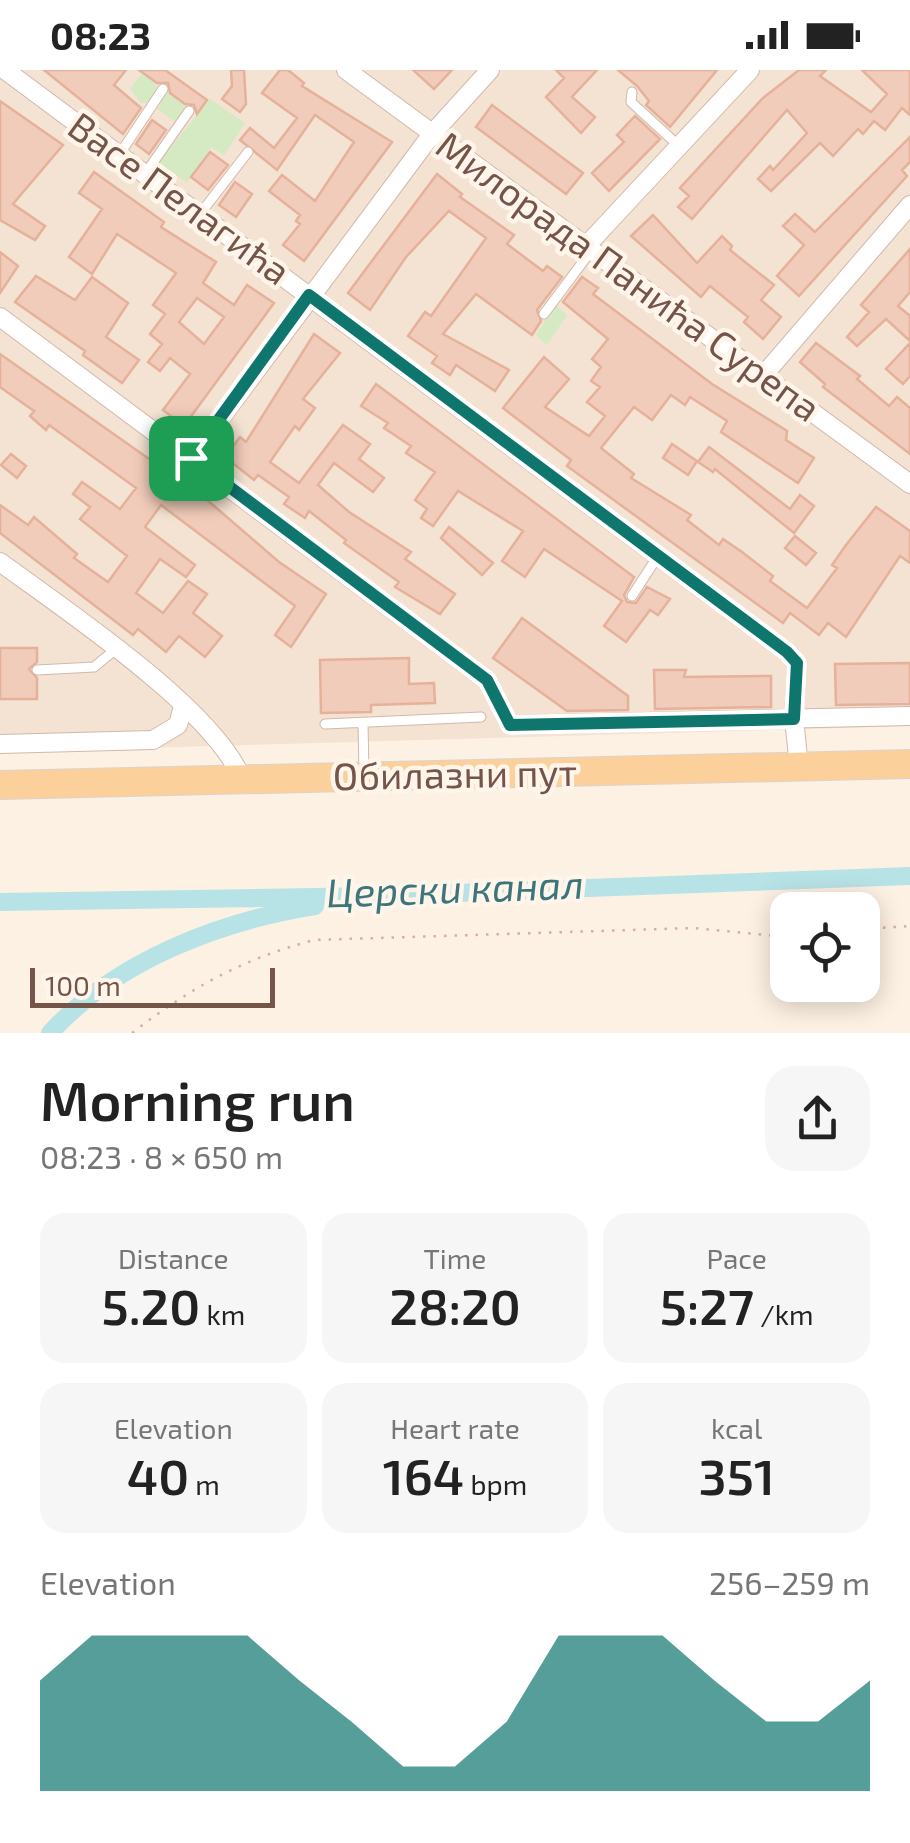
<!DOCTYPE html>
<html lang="en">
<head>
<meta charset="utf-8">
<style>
  :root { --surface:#fff; --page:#f6f6f6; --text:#222; --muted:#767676; --accent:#0f766e }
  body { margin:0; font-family:"Exo 2",sans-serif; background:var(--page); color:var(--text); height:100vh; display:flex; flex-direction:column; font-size:38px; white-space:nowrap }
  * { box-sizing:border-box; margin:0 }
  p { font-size:32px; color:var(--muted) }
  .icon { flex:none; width:55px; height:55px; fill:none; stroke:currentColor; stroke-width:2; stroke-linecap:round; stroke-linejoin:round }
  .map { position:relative; height:963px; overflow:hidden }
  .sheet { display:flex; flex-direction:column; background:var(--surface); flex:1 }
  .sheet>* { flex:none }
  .controls { position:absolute; left:770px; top:822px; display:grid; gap:20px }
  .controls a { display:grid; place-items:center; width:110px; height:110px; border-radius:20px; background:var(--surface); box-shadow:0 5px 25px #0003; font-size:50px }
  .scale { position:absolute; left:30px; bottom:25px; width:245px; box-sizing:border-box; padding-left:10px; border:5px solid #755549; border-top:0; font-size:28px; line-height:35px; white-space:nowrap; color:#755549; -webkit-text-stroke:8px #fff5ea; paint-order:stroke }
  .pin { position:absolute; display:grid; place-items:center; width:85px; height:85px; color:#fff; margin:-42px; border-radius:20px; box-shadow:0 5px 15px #0006 }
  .round { display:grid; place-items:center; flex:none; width:105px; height:105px; border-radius:30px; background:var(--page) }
  .headline { display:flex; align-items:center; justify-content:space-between; height:170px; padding:0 40px }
  h1 { font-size:55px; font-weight:600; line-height:75px }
  .metrics { display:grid; grid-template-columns:repeat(3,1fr); gap:15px; height:170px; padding:10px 40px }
  .metrics div { display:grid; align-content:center; border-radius:25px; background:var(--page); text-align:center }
  .metrics b { font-size:50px; font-weight:600 }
  .metrics small { font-size:28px; font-weight:400 }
  .metrics p { font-size:28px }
  .chart { height:280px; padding:20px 40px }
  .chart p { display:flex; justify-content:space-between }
  .chart svg { width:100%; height:180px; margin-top:10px; fill:var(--accent); opacity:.7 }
  .status { display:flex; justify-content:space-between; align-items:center; height:70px; padding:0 50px; background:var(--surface); direction:ltr }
  .status svg { height:28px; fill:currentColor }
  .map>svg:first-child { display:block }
  .residential { fill:#f4e2d2 }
  .green { fill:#d5eac2 }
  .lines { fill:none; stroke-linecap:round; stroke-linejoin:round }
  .canal { stroke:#b8e3e6; stroke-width:18 }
  .building { fill:#f2ccba; stroke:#e5b19b; stroke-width:2.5; fill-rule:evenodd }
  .service-casing { stroke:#d0b9ad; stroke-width:11 }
  .minor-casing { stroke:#d0b9ad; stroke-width:20 }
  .primary-casing { stroke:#dbd3d0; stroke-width:30 }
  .path { stroke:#d7af9e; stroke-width:2.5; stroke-dasharray:2.5 8; stroke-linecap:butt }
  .service { stroke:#fff; stroke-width:9 }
  .minor { stroke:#fff; stroke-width:18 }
  .primary { stroke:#fcd09b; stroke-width:28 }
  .route-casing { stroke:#fff; stroke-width:20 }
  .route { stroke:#0f766e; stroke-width:12 }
  .labels { text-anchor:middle; stroke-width:9; stroke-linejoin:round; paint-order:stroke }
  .street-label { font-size:38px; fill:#755549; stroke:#fff5ea }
  .water-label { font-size:40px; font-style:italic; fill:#3c767b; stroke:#fff5ea }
</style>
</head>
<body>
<div class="status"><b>08:23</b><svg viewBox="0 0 49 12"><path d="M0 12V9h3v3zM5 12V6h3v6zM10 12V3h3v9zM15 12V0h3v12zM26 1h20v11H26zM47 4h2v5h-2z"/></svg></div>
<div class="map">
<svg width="910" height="963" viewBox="0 0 910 963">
  <rect width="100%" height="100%" fill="#fdf1e3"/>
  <path class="residential" d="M 0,0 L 910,0 L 910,656 L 0,682 Z"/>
  <path class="green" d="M 143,2 L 159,18 L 151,32 L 141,33 L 130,19 Z
    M 167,22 L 185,36 L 176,52 L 157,39 Z
    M 210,29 L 245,53 L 224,85 L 211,77 L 187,113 L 159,92 Z
    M 555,235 L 567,245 L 547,275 L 536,265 Z"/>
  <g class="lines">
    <path class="canal" d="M 0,832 L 375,826 L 910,806
      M 50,963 C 116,891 220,851 315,836"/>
  </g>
  <path class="building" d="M 44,0 L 126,0 L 114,15 L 141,38 L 123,64 Z
    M 139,0 L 165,0 L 207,30 L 197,44 L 194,35 L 185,34 L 170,23 L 168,13 L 157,13 Z
    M 231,0 L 244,0 L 246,34 L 240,42 L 222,29 L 232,16 Z
    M 280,0 L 288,0 L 304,13 L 302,16 L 392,72 L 304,191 L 283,175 L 300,154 L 296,151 L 300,145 L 269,121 L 282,105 L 315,131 L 354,72 L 315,45 L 277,100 L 240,70 L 250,58 L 274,78 L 297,48 L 262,23 Z
    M 413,0 L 452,0 L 434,19 Z
    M 556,0 L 597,0 L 572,27 L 595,47 L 581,63 L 546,27 L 564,8 Z
    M 618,0 L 717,0 L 670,57 L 646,35 L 649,31 L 637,16 Z
    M 799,0 L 826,0 L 820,6 L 871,42 L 887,24 L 862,0 L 910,0 L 910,45 L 902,38 L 885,60 L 874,51 L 863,64 L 858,59 L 833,86 L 820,73 L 771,121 L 758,109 L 770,96 L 773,100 L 807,63 L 787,40 L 692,149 L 678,137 L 689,126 L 680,118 L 763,28 Z
    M 0,31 L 63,75 L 13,134 L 45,156 L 35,170 L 0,150 Z
    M 492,35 L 583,103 L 566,124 L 476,57 Z
    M 635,46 L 660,69 L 609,121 L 592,103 L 624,72 L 617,65 Z
    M 152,50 L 166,60 L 149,84 L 136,74 Z
    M 910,67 L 910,92 L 902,100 L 907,106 L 799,226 L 777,206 L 804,175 L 783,156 L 795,144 L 815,162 Z
    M 210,82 L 228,95 L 208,120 L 191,107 Z
    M 94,102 L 164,152 L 161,157 L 216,192 L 203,213 L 234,235 L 247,215 L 274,233 L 184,356 L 163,340 L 190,304 L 170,288 L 160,301 L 148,292 L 162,274 L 150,264 L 165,244 L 153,235 L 176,203 L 117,164 L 92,204 L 69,187 L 102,139 L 79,123 ZM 197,228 L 224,247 L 204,274 L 179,252 Z
    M 437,104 L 462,124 L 460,127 L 514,165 L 507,174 L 543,201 L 547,196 L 562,207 L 537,240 L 541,251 L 532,265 L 476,224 L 443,264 L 509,300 L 495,321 L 456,295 L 450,305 L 432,293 L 437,286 L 408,266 L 425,242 L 431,246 L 486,168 L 449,141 L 406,187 L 370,240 L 348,223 Z
    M 235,112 L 252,124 L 236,147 L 219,135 Z
    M 653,145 L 697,193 L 722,166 L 732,176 L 730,180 L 774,215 L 761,230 L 781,247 L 763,269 L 744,252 L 748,247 L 710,216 L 701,227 L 631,166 Z
    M 910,179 L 910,222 L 898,236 L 910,246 L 910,271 L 886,249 L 857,276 L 847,267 L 869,242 L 861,235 Z
    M 0,182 L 18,196 L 0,223 Z
    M 36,206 L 75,230 L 92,207 L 128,233 L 106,267 L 139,290 L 122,313 L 83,285 L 85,281 L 15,232 Z
    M 582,207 L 598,218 L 593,224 L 712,314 L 787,361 L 786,370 L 814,388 L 798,413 L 721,362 L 727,351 L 690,327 L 685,335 L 671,325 L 652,350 L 634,337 L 601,378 L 634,404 L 631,408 L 691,445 L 687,450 L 719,475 L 723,469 L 742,482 L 773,506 L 770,511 L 807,538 L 837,498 L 832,495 L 846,475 L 876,437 L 910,461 L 910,493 L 900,486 L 846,567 L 828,553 L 819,565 L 790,543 L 783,553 L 567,396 L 571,390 L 503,338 L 544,287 L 569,309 L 545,337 L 589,366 L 605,346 L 587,332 L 600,317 L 591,311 L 601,297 L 592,289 L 608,269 L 563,232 Z
    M 314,264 L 340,283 L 303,329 L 315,338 L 299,360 L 295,356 L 270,392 L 299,413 L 343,355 L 370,374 L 359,389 L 384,408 L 373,422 L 334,393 L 318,415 L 349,442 L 411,482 L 405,489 L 455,524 L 440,544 L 395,517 L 399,512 L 344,473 L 346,470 L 309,441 L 305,448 L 284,434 L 289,427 L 258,405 L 254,410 L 225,387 L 240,367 L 246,372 Z
    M 816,273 L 860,306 L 857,309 L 889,336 L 897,327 L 910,338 L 910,384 L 823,317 L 825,314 L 800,292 Z
    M 910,273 L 910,306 L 903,314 L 886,299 Z
    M 0,284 L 206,429 L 279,492 L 326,524 L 291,577 L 275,565 L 295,536 L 161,435 L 145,457 L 195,495 L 186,507 L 160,489 L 136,523 L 163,543 L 188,511 L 207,524 L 193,543 L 222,566 L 205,587 L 179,566 L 166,582 L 138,559 L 133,565 L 0,463 L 0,435 L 28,455 L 34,447 L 77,484 L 74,488 L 108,512 L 127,486 L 80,449 L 90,437 L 73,424 L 82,412 L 120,439 L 136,418 L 49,355 L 46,360 L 30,346 L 34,341 L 0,317 Z
    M 376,314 L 634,507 L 624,525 L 627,532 L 636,533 L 647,517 L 670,529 L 658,545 L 650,540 L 626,572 L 604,556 L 622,531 L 544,479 L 525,507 L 502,491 L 523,461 L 458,421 L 433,456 L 421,448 L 427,439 L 415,430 L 435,402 L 406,383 L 411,376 L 384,358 L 388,353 L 361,336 Z
    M 672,374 L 697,391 L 688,405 L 663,388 Z
    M 709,377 L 790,439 L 800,425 L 814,436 L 794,463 L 715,399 L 713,402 L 698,392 Z
    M 11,384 L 26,396 L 17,408 L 1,395 Z
    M 449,457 L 493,493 L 482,505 L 441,468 Z
    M 795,466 L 816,483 L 806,495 L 785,478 Z
    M 522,548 L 628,626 L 628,640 L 567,641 L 493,588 Z
    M 0,578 L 37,578 L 37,592 L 29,599 L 37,608 L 37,629 L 0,629 Z
    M 409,588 L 409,614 L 434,613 L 435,633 L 371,635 L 371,642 L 321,643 L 320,590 Z
    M 910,593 L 910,634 L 836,635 L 835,594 Z
    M 654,600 L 686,600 L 684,607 L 771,606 L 771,637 L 655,639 Z"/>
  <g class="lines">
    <defs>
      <path id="service" d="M 632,22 L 631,32 L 679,76
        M 119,85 L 163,19
        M 145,104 L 189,41
        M 200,144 L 248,82
        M 544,244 L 591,181
        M 632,526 L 658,486
        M 37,600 L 94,597 L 116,579
        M 363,652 L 364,704
        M 325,654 L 481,647"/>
      <path id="minor" d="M 5,0 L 787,582 L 797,593 L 794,649 L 799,696
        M 346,0 L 910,414
        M 587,175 L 750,0
        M 0,247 L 487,610 L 510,655 L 910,646
        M 762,307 L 910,135
        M 191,388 L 432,64 L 490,0
        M 0,492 C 65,540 213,638 242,709
        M 0,674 L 153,670 L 178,655 L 183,636"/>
      <path id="primary" d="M 0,715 L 910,694"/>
    </defs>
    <use href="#service" class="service-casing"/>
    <use href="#minor" class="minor-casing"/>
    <use href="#primary" class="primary-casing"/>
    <path class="path" d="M 862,859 L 910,856
      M 132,963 C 192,917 240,890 314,870 L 693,858 L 788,867"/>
    <use href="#service" class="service"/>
    <use href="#minor" class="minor"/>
    <use href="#primary" class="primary"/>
  </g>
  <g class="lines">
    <defs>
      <path id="route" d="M 309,225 L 787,582 L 797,593 L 794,649 L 510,655 L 487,610 L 191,388 Z"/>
    </defs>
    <use href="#route" class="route-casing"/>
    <use href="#route" class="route"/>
  </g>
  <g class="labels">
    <g class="street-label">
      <text transform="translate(179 129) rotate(36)" y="13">Васе Пелагића</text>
      <text transform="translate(628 207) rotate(36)" y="13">Милорада Панића Сурепа</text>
      <text transform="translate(455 705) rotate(-1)" y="13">Обилазни пут</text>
    </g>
    <g class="water-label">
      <text transform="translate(455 819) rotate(-2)" y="14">Церски канал</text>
    </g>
  </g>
</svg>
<div class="controls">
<a><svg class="icon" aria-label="locate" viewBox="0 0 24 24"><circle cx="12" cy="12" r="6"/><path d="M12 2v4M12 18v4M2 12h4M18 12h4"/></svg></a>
</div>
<div class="scale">100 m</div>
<div class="pin" style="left:191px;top:388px;background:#1e9e55"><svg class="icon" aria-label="arrive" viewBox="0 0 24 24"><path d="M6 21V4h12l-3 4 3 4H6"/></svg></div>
</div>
<section class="sheet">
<div class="headline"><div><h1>Morning run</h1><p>08:23 · 8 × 650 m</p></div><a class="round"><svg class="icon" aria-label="share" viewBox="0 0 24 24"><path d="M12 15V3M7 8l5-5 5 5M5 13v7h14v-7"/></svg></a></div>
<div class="metrics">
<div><p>Distance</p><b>5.20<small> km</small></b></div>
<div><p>Time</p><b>28:20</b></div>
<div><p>Pace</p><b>5:27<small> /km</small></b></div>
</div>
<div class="metrics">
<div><p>Elevation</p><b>40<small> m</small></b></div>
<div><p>Heart rate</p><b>164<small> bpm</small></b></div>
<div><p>kcal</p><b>351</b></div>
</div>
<div class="chart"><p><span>Elevation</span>256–259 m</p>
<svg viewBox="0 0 160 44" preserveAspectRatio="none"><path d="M0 44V17L10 6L20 6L30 6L40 6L50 17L60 27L70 38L80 38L90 27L100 6L110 6L120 6L130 17L140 27L150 27L160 17V44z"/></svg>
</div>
</section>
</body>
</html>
